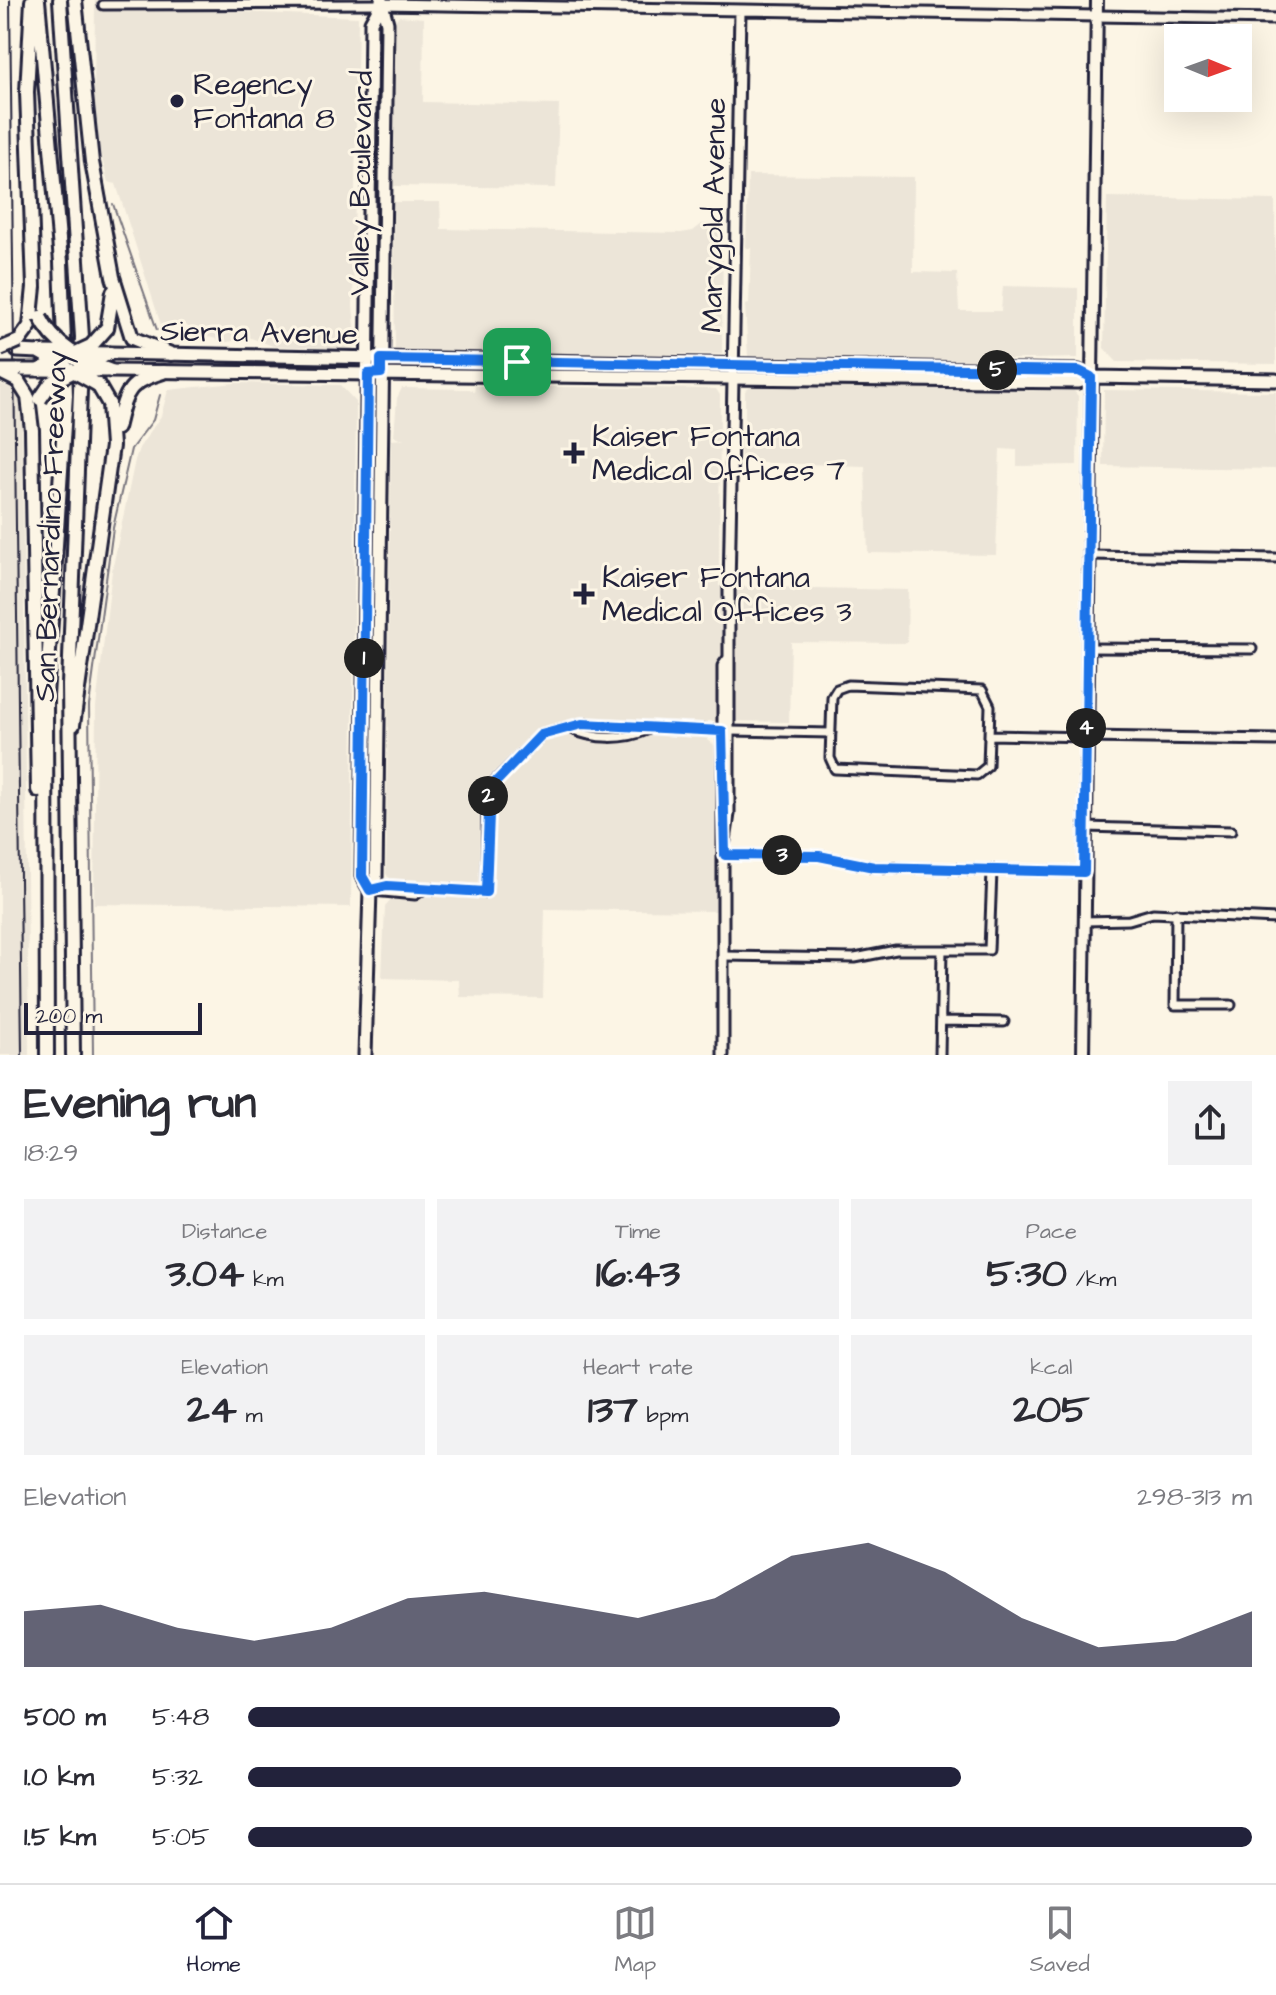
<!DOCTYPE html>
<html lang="en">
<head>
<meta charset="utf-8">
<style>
  :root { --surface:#fff; --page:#f2f2f3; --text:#2b2b33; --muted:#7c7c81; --line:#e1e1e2; --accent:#22223b }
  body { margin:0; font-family:"Architects Daughter",sans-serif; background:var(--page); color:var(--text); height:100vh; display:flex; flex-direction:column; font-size:30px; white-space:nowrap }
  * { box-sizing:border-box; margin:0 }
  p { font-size:26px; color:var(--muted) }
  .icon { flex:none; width:44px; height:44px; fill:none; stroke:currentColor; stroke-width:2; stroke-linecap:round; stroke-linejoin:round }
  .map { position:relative; height:1055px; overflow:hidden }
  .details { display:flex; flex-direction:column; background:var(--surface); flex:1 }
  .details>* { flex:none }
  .needle { width:52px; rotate:91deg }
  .buttons { position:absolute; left:1164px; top:24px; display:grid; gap:16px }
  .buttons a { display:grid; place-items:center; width:88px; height:88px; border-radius:0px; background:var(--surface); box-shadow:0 8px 32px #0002; font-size:40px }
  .scale { position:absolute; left:24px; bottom:20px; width:178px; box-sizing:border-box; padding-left:8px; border:4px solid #22223b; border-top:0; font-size:22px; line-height:28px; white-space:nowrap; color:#22223b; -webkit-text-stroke:6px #fcf5e5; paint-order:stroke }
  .pin { position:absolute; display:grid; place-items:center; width:68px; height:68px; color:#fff; margin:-34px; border-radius:16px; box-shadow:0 4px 12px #0006 }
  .km { position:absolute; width:40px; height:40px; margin:-20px; border-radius:50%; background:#222; color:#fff; font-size:22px; line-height:40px; text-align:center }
  .round { display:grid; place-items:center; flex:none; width:84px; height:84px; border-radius:0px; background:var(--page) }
  .headline { display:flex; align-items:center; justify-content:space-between; height:136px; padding:0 24px }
  h1 { font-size:44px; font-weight:700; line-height:60px }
  .metrics { display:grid; grid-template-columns:repeat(3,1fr); gap:12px; height:136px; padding:8px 24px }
  .metrics div { display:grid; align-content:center; border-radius:0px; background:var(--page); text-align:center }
  .metrics b { font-size:40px; font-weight:700 }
  .metrics small { font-size:22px; font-weight:400 }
  .metrics p { font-size:22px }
  .chart { height:224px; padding:16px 24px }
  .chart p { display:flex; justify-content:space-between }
  .chart svg { width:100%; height:144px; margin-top:8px; fill:var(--accent); opacity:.7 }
  ul { padding:0 24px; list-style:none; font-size:26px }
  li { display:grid; grid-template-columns:128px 96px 1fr; align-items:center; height:60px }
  li i { height:20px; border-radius:10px; background:var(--accent) }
  .tabs { display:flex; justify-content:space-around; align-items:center; height:112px; border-top:2px solid var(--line); background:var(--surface); font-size:22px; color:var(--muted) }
  .tabs a { display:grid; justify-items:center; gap:4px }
  .tabs .active { color:var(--accent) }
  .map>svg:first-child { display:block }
  .built { fill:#ece5d8 }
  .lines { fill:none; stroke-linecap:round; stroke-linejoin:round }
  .stream { stroke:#78757e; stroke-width:2 }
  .minor-casing { stroke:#22223b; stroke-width:13 }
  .tertiary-casing { stroke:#22223b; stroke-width:15 }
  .secondary-casing { stroke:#22223b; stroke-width:16 }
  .primary-casing { stroke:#22223b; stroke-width:17 }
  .motorway-casing { stroke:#22223b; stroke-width:18 }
  .minor { stroke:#fcf5e5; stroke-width:7 }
  .tertiary { stroke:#fcf5e5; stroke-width:9 }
  .secondary { stroke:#fcf5e5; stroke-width:10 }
  .primary { stroke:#fcf5e5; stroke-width:11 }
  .motorway { stroke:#fcf5e5; stroke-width:12 }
  .rail { stroke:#22223b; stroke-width:2 }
  .primary-bridge-casing { stroke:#22223b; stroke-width:17; stroke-linecap:butt }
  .motorway-bridge-casing { stroke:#22223b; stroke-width:18; stroke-linecap:butt }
  .primary-bridge { stroke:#fcf5e5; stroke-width:11 }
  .motorway-bridge { stroke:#fcf5e5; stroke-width:12 }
  .route-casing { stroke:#fff; stroke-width:16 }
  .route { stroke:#1a73e8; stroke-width:10 }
  .poi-dot { fill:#22223b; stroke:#fcf5e5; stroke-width:3 }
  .labels { text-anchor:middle; stroke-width:6; stroke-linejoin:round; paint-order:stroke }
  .poi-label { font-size:30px; fill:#22223b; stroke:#fcf5e5; text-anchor:start }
  .street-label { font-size:30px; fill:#22223b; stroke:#fcf5e5 }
</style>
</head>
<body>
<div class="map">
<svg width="1276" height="1055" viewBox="0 0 1276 1055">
  <rect width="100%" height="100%" fill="#fcf5e5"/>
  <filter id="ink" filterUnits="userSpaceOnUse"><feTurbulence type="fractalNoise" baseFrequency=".0125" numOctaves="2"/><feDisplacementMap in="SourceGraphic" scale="16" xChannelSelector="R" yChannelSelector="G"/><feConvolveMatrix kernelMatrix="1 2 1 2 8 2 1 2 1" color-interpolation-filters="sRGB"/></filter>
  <g filter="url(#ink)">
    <path class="built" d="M 95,0 L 193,0 L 194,10 L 358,17 L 353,306 L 357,345 L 352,349 L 273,346 L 251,338 L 227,342 L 194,333 L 186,325 L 161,325 L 116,184 L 108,182 L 99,147 L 94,96 Z
      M 399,16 L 424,18 L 423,102 L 559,105 L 556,188 L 394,186 L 395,20 Z
      M 748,175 L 914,177 L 913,272 L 957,273 L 959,311 L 1001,311 L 1003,286 L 1078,288 L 1078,358 L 939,361 L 748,357 L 745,305 L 749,304 L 751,248 L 746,248 Z
      M 1107,197 L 1275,200 L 1276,364 L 1117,362 L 1104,348 Z
      M 393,202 L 440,202 L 441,229 L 681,233 L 693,231 L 702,224 L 723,224 L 722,354 L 471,354 L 395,349 Z
      M 235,383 L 340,385 L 356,402 L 351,907 L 94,904 L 96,707 L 112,571 L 135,460 L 139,448 L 161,416 L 168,390 Z
      M 0,384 L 18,390 L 22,424 L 29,1055 L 0,1055 Z
      M 753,385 L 1074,391 L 1078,396 L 1077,465 L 1017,466 L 1017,450 L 1000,449 L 996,555 L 868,553 L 865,466 L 741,462 L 740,438 L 745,422 L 745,391 Z
      M 475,386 L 716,389 L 720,395 L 719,586 L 908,590 L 907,643 L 791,642 L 789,722 L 708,721 L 708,740 L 718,748 L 716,911 L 545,909 L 543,998 L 460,997 L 459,980 L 382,978 L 385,907 L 391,900 L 391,880 L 386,874 L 391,440 L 404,439 L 394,436 L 397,398 L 402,388 L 470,389 L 474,392 Z
      M 1104,390 L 1276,392 L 1276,469 L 1103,466 Z"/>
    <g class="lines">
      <path class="stream" d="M 113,204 L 157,330
        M 93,1055 L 89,706 L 113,528 L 131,449 L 153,420 L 160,395"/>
      <defs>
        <path id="minor" d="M 103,5 L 381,4
          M 1089,555 L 1276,558
          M 1088,648 L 1252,649
          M 848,685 L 982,690 L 990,706 L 988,766 L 977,775 L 835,769 L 830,758 L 832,697 L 837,689 Z
          M 572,729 C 593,740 626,740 647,730
          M 730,731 L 831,733
          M 989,735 L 1086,737
          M 1085,827 L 1231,831
          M 725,855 L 819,856 L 874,867 L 1084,872
          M 370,890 L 385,886 L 486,892 L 487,801 L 494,782 L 541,735 L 582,724 L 722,731
          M 373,891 L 415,895 L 421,891
          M 1176,913 L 1175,1005 L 1231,1005
          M 1084,921 L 1129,920 L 1153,913 L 1276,919
          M 724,956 L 855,958 L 896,950 L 989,950 L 992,871
          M 941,1021 L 1004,1022
          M 940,1055 L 942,950"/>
        <path id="tertiary" d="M 381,4 L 1276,19
          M 1086,737 L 1276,740
          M 725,841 L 729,814 L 729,590 L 740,11
          M 723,1055 L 723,666 L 728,659"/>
        <path id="secondary" d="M 1083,1055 L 1097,0"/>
        <path id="primary" d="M 17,351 L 39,352
          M 110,353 L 1079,371 L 1091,377
          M 17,370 L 39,370
          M 111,371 L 989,381 L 1079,382 L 1091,377 L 1276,380
          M 370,890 L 362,876 L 371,22 L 381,4
          M 365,1055 L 370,890 L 376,878 L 387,23 L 381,0"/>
        <path id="motorway" d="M 38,0 L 61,262 L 66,395 L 46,696 L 47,1055
          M 60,0 L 82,337 L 69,685 L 73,1055
          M 75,0 L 92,162 L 113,277 L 132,338 L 171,354
          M 107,328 L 113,292
          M 19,341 L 30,326 L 34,287 L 27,92 L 32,1
          M 18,381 L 28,397 L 32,430 L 38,790
          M 117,428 C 126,392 126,383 163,372
          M 73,725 L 112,446 L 109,404"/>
      </defs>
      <use href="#minor" class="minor-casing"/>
      <use href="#tertiary" class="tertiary-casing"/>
      <use href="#secondary" class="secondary-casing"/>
      <use href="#primary" class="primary-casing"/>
      <use href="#motorway" class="motorway-casing"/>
      <use href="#minor" class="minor"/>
      <use href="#tertiary" class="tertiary"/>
      <use href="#secondary" class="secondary"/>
      <use href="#primary" class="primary"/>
      <use href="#motorway" class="motorway"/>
      <path class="rail" d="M 10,0 L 22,1055"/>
      <defs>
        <path id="primary-bridge" d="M 39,352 L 110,353
          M 0,370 L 17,370
          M 40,370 L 106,371"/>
        <path id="motorway-bridge" d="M 40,317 C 53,344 83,362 111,371
          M 0,349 L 19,341
          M 39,352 L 98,385 L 109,404
          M 39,370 L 91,346 L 107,328
          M 0,372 L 18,381
          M 40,399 L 51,383 L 110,353"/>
      </defs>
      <use href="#primary-bridge" class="primary-bridge-casing"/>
      <use href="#motorway-bridge" class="motorway-bridge-casing"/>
      <use href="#primary-bridge" class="primary-bridge"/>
      <use href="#motorway-bridge" class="motorway-bridge"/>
    </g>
  </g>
  <g class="lines" filter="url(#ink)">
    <defs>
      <path id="route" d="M 381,359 L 1079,371 L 1091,377 L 1084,872 L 874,867 L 819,856 L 725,855 L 722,731 L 582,724 L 541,735 L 490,788 L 486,892 L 387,886 L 370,890 L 362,876 L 368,374 L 381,373 Z"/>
    </defs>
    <use href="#route" class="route-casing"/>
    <use href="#route" class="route"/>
  </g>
  <g class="poi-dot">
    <circle cx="177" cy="101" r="8"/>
    <path d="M570 441h8v8h8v8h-8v8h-8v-8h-8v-8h8z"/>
    <path d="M580 582h8v8h8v8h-8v8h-8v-8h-8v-8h8z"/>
  </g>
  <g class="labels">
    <g class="poi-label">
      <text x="193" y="94">Regency<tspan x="193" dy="34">Fontana 8</tspan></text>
      <text x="592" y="446">Kaiser Fontana<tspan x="592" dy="34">Medical Offices 7</tspan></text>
      <text x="602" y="587">Kaiser Fontana<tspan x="602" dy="34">Medical Offices 3</tspan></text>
    </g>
    <g class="street-label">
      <text transform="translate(360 183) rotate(-89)" y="10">Valley Boulevard</text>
      <text transform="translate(713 215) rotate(-89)" y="10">Marygold Avenue</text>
      <text transform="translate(259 332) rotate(1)" y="10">Sierra Avenue</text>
      <text transform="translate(50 526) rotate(-88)" y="10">San Bernardino Freeway</text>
    </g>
  </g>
</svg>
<div class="buttons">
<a><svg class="needle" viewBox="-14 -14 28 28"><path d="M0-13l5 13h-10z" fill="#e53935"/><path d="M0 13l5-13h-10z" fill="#7c7c81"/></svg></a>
</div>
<div class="scale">200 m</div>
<div class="pin" style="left:517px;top:362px;background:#1e9e55"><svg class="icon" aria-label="arrive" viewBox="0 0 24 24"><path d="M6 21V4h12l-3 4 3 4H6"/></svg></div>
<b class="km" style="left:364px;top:658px">1</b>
<b class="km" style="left:488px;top:796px">2</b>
<b class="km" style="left:782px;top:855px">3</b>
<b class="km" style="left:1086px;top:728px">4</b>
<b class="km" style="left:997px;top:370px">5</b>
</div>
<section class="details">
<div class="headline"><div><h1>Evening run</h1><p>18:29</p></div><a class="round"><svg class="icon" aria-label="share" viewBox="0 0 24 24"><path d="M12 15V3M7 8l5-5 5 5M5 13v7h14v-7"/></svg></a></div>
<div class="metrics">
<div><p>Distance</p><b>3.04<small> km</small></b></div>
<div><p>Time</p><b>16:43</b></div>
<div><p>Pace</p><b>5:30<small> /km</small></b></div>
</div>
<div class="metrics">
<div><p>Elevation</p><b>24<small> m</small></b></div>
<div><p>Heart rate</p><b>137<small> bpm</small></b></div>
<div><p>kcal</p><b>205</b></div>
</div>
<div class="chart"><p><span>Elevation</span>298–313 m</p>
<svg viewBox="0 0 160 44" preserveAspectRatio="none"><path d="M0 44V27L10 25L20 32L30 36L40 32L50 23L60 21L70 25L80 29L90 23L100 10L110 6L120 15L130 29L140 38L150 36L160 27V44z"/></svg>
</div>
<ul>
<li><b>500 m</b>5:48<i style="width:59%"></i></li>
<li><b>1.0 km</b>5:32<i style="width:71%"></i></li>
<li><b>1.5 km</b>5:05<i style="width:100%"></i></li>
</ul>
</section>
<nav class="tabs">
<a class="active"><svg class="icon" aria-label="home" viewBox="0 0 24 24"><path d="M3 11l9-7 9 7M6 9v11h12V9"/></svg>Home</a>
<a><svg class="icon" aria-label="map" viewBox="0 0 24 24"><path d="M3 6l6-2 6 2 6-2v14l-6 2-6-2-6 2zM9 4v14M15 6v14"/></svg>Map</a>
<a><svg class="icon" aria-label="saved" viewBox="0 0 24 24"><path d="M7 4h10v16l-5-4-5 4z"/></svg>Saved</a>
</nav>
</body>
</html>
